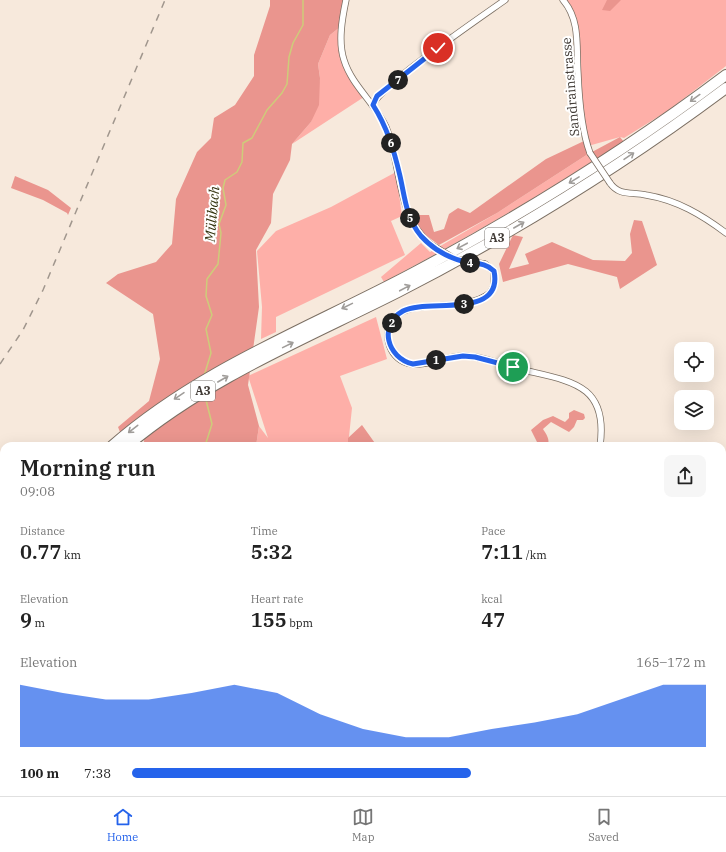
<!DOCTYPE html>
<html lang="en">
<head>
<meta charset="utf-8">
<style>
  :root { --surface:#fff; --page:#f6f6f6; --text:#222; --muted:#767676; --line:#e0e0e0; --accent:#2563eb }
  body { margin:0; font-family:"IBM Plex Serif",serif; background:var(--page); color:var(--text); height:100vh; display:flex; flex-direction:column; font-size:15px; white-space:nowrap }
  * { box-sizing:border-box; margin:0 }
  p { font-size:13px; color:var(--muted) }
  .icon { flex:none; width:22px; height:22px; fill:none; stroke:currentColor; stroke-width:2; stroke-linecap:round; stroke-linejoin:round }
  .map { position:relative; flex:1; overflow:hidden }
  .sheet { position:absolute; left:0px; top:442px; width:726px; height:354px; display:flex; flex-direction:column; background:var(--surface); border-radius:12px 12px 0 0; box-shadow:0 4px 16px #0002 }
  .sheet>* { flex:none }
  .tools { position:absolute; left:674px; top:342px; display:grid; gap:8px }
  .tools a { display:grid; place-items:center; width:40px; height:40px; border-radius:8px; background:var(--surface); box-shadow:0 4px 16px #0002; font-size:20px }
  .pin { position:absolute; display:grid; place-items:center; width:34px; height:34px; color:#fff; margin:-17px; border:2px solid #fff; border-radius:50%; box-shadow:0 1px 4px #0007 }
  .km { position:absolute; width:20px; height:20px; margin:-10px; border-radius:50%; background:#222; color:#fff; font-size:11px; line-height:20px; text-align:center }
  .round { display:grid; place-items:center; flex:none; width:42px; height:42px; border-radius:8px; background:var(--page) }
  .overview { display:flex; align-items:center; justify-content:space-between; height:68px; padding:0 20px }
  h1 { font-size:22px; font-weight:600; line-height:30px }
  .metrics { display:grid; grid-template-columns:repeat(3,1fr); gap:6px; height:68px; padding:4px 20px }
  .metrics div { display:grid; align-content:center }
  .metrics b { font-size:20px; font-weight:600 }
  .metrics small { font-size:11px; font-weight:400 }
  .metrics p { font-size:11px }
  .chart { height:112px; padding:8px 20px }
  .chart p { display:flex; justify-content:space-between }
  .chart svg { width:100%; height:72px; margin-top:4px; fill:var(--accent); opacity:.7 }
  ul { padding:0 20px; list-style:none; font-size:13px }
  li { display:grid; grid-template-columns:64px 48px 1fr; align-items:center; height:30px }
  li i { height:10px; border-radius:5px; background:var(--accent) }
  .tab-bar { display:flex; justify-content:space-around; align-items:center; height:56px; border-top:1px solid var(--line); background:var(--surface); font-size:11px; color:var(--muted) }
  .tab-bar a { display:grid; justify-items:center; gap:2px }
  .tab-bar .current { color:var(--accent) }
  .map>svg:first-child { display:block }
  .green { fill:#feafa8 }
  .forest { fill:#ea958e }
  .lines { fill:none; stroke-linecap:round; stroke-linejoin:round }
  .stream { stroke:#cecc7a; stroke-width:1.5 }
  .street-casing { stroke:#7b6f63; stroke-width:7 }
  .secondary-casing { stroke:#7b6f63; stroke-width:10 }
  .highway-casing { stroke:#7b6f63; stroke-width:12 }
  .street { stroke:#fff; stroke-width:5.5 }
  .secondary { stroke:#fff; stroke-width:8 }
  .highway { stroke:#fff; stroke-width:10 }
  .rail { stroke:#a0968d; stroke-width:1.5; stroke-dasharray:7 7; stroke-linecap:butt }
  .street-bridge-casing { stroke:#7b6f63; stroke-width:7; stroke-linecap:butt }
  .street-bridge { stroke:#fff; stroke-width:5.5 }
  .oneway { stroke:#a09d9a }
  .route-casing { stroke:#fff; stroke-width:8 }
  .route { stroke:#2563eb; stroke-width:5 }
  .labels { text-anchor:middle; stroke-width:4; stroke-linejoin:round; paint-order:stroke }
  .shield { fill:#fff; stroke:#7a7672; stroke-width:1 }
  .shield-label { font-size:12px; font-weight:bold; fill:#413b36 }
  .street-label { font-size:13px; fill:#413b36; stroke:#fff }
  .water-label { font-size:14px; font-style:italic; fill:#33320e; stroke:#fff }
</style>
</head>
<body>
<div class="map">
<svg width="726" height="796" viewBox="0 0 726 796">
  <rect width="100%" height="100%" fill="#f7e9dc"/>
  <path class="green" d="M 563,0 L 726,0 L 726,66 L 669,110 L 624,138 L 620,137 L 588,146 L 574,74 L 574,19 Z
    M 340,27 L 344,65 L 364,97 L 292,144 L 311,122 L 320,78 L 318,64 L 330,35 Z
    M 588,154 L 593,161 C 525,205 455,244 384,282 L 381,277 L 421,243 L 430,252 L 497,213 Z
    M 396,172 L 402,216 L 391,221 L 405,255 L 276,317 L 276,332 L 261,339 L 262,307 L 257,251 L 276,231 L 331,207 Z
    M 376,317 L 387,359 L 340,376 L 352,408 L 348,446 L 256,446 L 259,426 L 268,438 L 248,376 Z
    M 726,452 L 726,473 L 722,469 L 722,456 Z"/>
  <path class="forest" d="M 270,0 L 345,0 L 340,27 L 330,35 L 318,64 L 320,78 L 319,105 L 311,122 L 292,144 L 290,160 L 273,194 L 271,223 L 256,250 L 259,307 L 248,385 L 259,426 L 256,446 L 140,446 L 144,443 L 145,414 L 120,432 L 118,427 L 149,401 L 160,359 L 153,314 L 106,283 L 118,274 L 156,262 L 172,244 L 176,199 L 197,152 L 211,138 L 214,118 L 235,105 L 254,76 L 254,55 L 270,6 Z
    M 607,0 L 621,0 L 610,11 L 602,10 Z
    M 620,137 L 624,142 L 597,159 L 592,152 Z
    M 584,141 L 588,154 L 497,213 L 439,245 L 424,234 L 410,215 L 429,215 L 434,232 L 444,229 L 449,214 L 458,208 L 470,213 L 546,159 Z
    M 15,176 L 48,190 L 71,208 L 68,215 L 67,213 L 43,200 L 11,188 Z
    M 634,220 L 642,221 L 657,265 L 620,289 L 617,277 L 568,264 L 503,282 L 499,264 L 513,235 L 523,237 L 509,269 L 529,264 L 525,254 L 552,242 L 593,260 L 625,261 L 632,253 L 630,234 Z
    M 574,410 L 584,414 L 585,418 L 583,420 L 577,420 L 574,427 L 569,432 L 551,422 L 543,429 C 546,434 551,440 547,446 L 539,446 L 531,430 L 543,420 L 553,416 L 565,422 L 569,418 L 569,413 Z
    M 362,425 L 377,446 L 348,446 L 348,438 Z"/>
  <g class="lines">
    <path class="stream" d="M 204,376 L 211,353 L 206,329 L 212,315 L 206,296 L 207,279 L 218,264 L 221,233 L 219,224 L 226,205 L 223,188 L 225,180 L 237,172 L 242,162 L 243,143 L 252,138 L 267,110 L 282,93 L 287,84 L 289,57 L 293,43 L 303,25 L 303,0
      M 205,396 L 212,424 L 205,446
      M 722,551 L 726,555
      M 542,792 L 545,796"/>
    <defs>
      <path id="street" d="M 346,0 C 342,19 338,42 344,60 C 352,86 375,103 386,127 C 402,166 396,215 430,244
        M 563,0 C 581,21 576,48 578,74 C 579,99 581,129 590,153
        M 373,105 C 378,87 484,15 505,0
        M 610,183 C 619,196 631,192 646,195 C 677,200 702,215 726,233
        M 485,264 L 494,271 L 494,286 L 490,293 C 464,314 414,297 395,317 C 380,333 390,362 412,364 C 429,366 446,356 463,356 C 482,356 501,364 519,369 C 568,381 609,382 600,446
        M 722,632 L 726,627
        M 529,792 L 532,796
        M 633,792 L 639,796
        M 220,796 L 223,792
        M 289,796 L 291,792
        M 357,796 L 360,792"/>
      <path id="secondary" d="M 722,752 L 726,750
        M 694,796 L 695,792"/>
      <path id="highway" d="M 112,446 C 201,368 312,327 415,272 C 523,214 628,149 726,75
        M 127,446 C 208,378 305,339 398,292 C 513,233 623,165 726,88
        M 0,569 L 4,564
        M 0,584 L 4,579"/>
    </defs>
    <use href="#street" class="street-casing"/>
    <use href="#secondary" class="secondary-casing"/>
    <use href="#highway" class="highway-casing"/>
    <use href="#street" class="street"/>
    <use href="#secondary" class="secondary"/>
    <use href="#highway" class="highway"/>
    <path class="rail" d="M 0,364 L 23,330 L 43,290 L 165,0"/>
    <defs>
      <path id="street-bridge" d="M 590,153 L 610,183
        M 430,244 L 455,259 L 485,264"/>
    </defs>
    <use href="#street-bridge" class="street-bridge-casing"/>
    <use href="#street-bridge" class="street-bridge"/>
  </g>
  <defs><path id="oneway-shaft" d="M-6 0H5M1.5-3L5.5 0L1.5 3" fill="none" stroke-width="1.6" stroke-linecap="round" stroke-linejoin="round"/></defs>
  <g class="oneway">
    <use href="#oneway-shaft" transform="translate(695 98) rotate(144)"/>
    <use href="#oneway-shaft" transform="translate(629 156) rotate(-34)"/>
    <use href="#oneway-shaft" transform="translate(574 180) rotate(148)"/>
    <use href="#oneway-shaft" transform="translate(519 225) rotate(-30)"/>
    <use href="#oneway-shaft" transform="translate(462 246) rotate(152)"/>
    <use href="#oneway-shaft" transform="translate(405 288) rotate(-28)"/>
    <use href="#oneway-shaft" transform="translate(347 306) rotate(154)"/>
    <use href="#oneway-shaft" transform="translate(288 345) rotate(-26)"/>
    <use href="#oneway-shaft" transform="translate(223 379) rotate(-30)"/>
    <use href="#oneway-shaft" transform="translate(179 396) rotate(146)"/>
    <use href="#oneway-shaft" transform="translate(133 429) rotate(142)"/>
  </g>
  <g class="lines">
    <defs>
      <path id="route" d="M 438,48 L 377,96 L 373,105 C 387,127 394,150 400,176 C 405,198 406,218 421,236 C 432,248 447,257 462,261 C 474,264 485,262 494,271 C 504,320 427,298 403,311 C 378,325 387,358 413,364 L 463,356 L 475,357 L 513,367"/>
    </defs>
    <use href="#route" class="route-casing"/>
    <use href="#route" class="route"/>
  </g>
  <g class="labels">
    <g class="shield">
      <rect x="485" y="228" width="24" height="20" rx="3"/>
      <rect x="191" y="381" width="24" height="20" rx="3"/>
    </g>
    <g class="shield-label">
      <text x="497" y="242">A3</text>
      <text x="203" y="395">A3</text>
    </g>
    <g class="street-label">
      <text transform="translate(570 87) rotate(-95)" y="5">Sandrainstrasse</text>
    </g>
    <g class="water-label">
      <text transform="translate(212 214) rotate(-85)" y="5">Mülibach</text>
    </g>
  </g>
</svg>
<div class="tools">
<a><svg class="icon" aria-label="locate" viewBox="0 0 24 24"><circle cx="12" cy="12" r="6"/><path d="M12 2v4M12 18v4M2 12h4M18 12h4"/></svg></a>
<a><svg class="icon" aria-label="layers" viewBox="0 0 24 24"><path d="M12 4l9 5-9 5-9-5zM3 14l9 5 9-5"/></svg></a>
</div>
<div class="pin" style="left:513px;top:367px;background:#1e9e55"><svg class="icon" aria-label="arrive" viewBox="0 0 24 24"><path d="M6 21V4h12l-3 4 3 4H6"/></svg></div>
<div class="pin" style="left:438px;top:48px;background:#d93025"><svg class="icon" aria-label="check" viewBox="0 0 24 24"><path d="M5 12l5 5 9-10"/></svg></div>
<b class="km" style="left:436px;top:360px">1</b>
<b class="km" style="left:392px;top:323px">2</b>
<b class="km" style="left:464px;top:304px">3</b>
<b class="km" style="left:470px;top:263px">4</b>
<b class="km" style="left:410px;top:218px">5</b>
<b class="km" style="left:391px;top:143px">6</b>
<b class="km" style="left:398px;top:80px">7</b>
<section class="sheet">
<div class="overview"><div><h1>Morning run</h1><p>09:08</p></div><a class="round"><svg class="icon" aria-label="share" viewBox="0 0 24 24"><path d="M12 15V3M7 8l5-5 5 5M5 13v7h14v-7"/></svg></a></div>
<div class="metrics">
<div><p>Distance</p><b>0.77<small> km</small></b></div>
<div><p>Time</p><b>5:32</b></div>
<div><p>Pace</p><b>7:11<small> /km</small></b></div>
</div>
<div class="metrics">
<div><p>Elevation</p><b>9<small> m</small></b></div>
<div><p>Heart rate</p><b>155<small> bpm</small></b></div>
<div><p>kcal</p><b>47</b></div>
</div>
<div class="chart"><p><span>Elevation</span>165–172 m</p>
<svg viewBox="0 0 160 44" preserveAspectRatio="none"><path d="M0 44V6L10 11L20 15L30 15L40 11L50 6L60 11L70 24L80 33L90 38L100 38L110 33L120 29L130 24L140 15L150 6L160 6V44z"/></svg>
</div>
<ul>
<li><b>100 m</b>7:38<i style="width:59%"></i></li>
</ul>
</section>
</div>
<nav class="tab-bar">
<a class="current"><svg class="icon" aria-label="home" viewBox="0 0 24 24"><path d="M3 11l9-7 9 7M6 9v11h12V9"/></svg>Home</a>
<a><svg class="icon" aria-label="map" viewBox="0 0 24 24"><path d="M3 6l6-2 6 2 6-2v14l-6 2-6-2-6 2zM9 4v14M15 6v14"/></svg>Map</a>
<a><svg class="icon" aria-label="saved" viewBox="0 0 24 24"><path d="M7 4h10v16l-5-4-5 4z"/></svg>Saved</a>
</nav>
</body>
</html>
